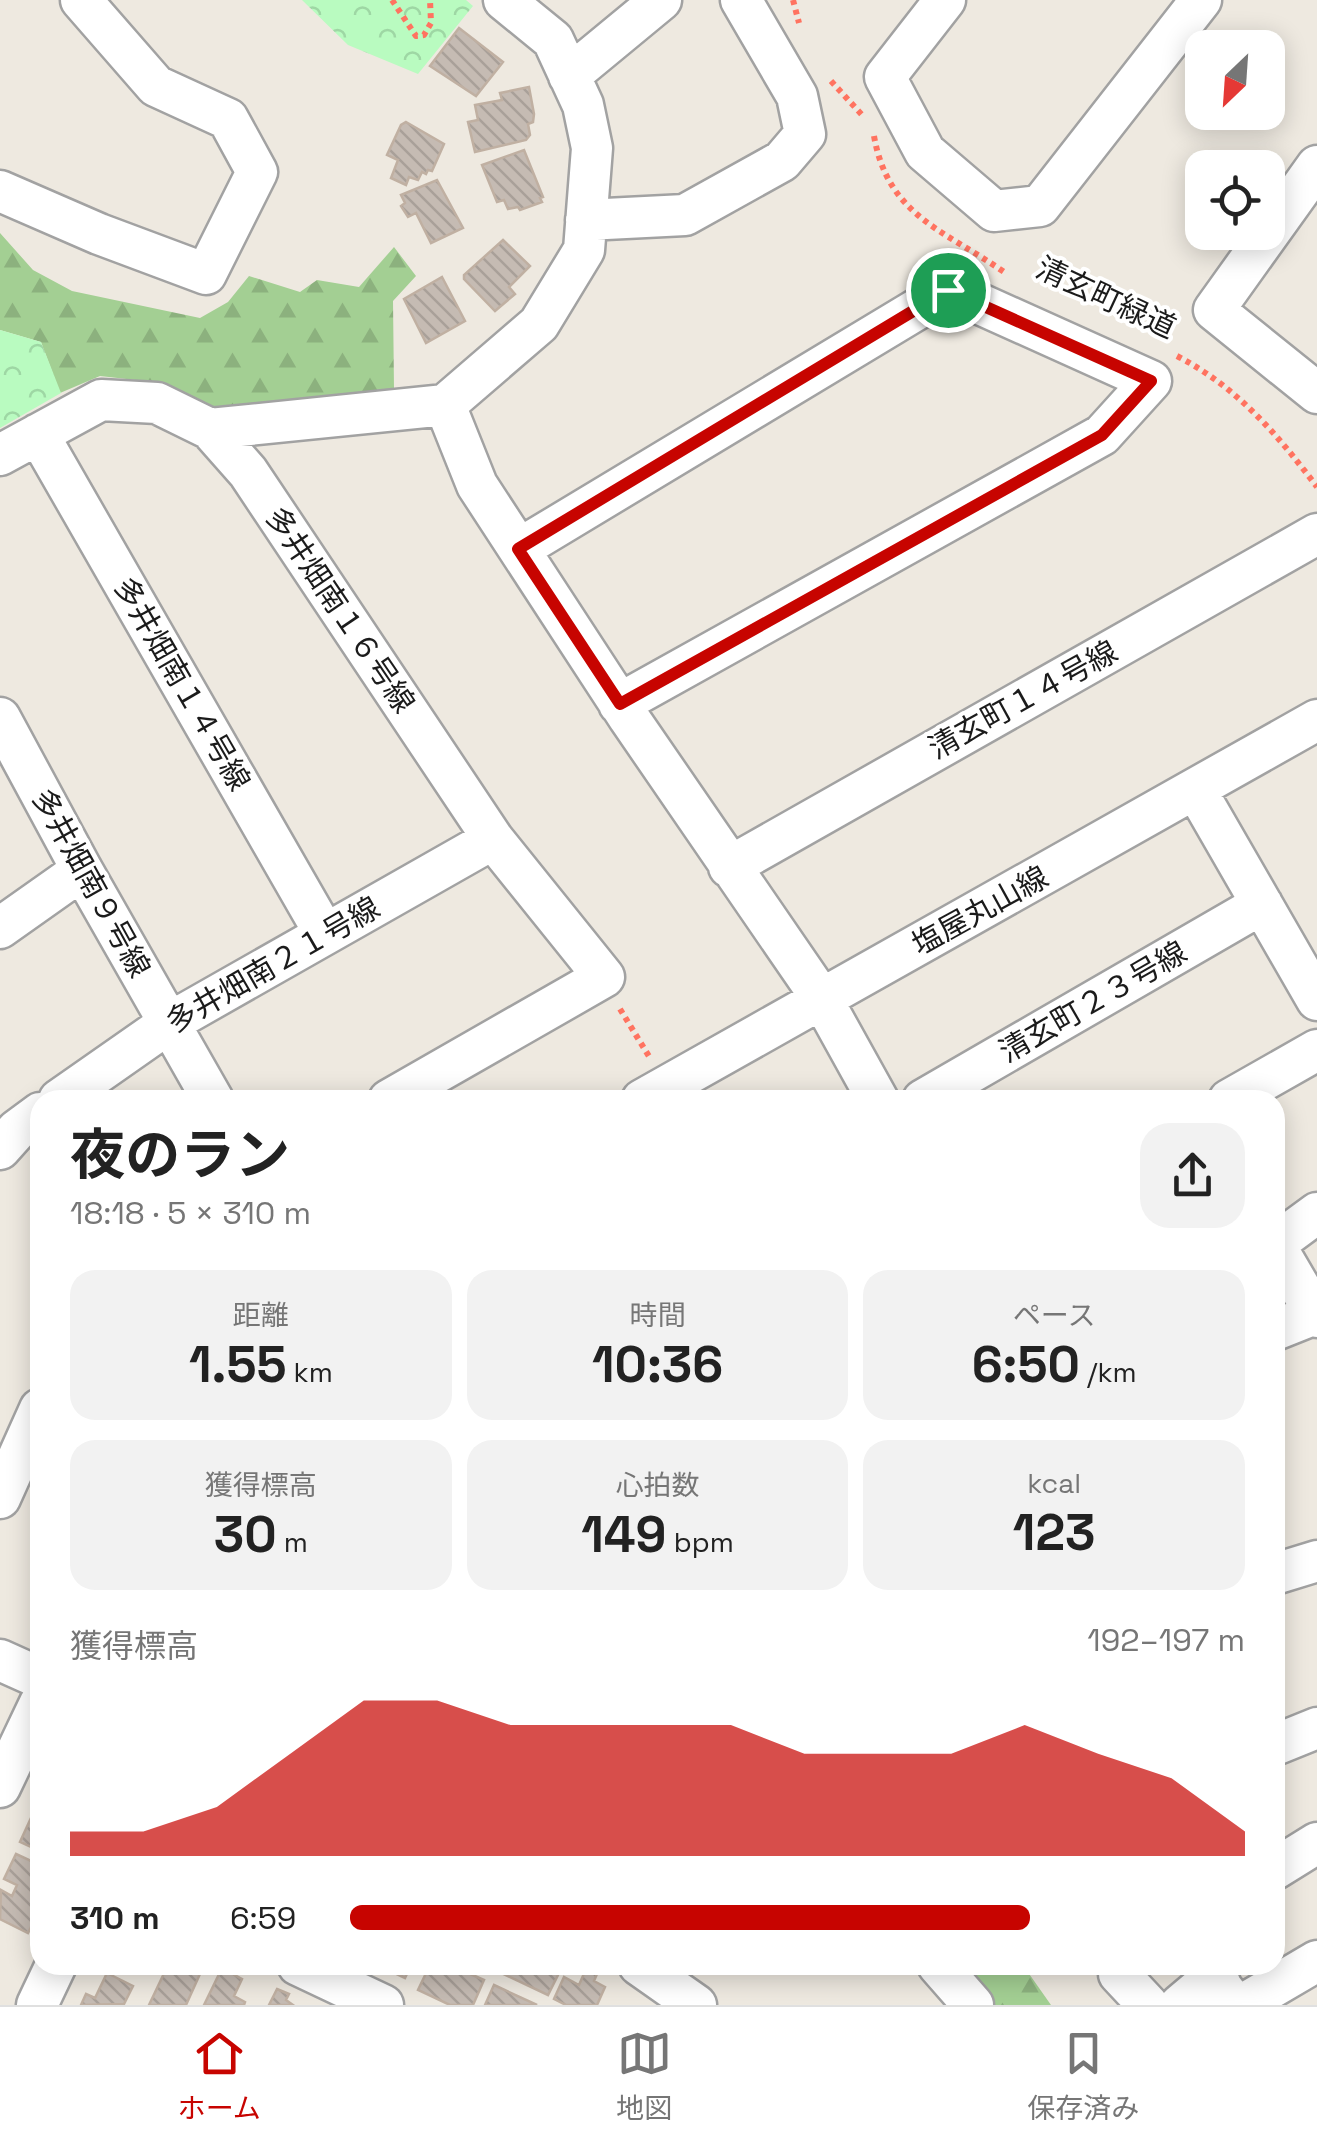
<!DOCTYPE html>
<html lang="ja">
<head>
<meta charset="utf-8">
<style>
  :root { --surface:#fff; --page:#f2f2f2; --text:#222; --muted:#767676; --line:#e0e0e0; --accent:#c70400 }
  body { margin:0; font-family:"Space Grotesk","Noto Sans JP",sans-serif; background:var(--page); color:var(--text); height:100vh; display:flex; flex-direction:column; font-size:38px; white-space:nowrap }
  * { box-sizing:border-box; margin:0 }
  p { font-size:32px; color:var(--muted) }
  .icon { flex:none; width:55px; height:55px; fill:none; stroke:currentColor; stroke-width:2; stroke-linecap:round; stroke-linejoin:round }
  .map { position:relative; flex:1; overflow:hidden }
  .details { position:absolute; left:30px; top:1090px; width:1255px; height:885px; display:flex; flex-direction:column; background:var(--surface); border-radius:30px; box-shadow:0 5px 25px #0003 }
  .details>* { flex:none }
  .needle { width:65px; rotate:205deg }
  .controls { position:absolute; left:1185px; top:30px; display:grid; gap:20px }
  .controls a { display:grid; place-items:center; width:100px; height:100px; border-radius:20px; background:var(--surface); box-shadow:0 5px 25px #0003; font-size:50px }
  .pin { position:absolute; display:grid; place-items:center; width:85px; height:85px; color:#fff; margin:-42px; border:5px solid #fff; border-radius:50%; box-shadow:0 2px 10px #0007 }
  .round { display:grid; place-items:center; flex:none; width:105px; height:105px; border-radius:30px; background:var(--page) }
  .overview { display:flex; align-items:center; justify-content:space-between; height:170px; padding:0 40px }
  h1 { font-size:55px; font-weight:700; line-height:75px }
  .figures { display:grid; grid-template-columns:repeat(3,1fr); gap:15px; height:170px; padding:10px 40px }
  .figures div { display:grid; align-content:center; border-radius:25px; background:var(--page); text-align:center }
  .figures b { font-size:50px; font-weight:700 }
  .figures small { font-size:28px; font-weight:400 }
  .figures p { font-size:28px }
  .chart { height:280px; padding:20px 40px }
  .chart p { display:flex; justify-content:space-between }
  .chart svg { width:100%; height:180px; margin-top:10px; fill:var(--accent); opacity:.7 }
  ul { padding:0 40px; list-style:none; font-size:32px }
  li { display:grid; grid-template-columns:160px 120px 1fr; align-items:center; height:75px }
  li i { height:25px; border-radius:12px; background:var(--accent) }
  .menu { display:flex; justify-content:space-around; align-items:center; height:140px; border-top:2px solid var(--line); background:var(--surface); font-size:28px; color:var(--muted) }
  .menu a { display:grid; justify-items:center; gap:5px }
  .menu .on { color:var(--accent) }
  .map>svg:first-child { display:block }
  .forest { fill:url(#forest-firs) }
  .park { fill:url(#park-crowns) }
  .building { fill:url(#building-back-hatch); stroke:#c0b0a2; stroke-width:2.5 }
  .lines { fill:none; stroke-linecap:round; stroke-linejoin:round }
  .minor-casing { stroke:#a2a2a2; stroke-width:45 }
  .path { stroke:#ff7360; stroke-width:6; stroke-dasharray:5 5; stroke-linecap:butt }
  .minor { stroke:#fff; stroke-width:40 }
  .route-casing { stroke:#fff; stroke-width:20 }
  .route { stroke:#c70400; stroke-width:12 }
  .labels { text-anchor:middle; stroke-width:8; stroke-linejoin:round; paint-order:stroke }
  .street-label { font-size:30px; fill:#1b1b1b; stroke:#fff }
</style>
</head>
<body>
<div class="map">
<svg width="1317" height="2005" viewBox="0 0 1317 2005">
  <defs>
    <pattern id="forest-firs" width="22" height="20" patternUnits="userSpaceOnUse" patternTransform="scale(2.5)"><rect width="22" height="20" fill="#a3cf93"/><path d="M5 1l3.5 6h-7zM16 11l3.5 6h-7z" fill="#8cb17e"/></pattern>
    <pattern id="park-crowns" width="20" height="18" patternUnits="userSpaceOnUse" patternTransform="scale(2.5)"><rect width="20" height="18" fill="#b9fbc0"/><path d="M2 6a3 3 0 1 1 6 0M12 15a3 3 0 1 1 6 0" fill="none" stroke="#9ed7a4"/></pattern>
    <pattern id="building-back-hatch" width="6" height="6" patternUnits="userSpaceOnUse" patternTransform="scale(2.5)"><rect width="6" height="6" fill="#c5bbb3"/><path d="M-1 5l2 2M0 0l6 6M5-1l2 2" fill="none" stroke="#a9a099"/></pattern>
  </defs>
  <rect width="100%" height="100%" fill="#eee9e0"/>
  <path class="forest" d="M 0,233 L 33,270 L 72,291 L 200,318 L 228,302 L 249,276 L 300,292 L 317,280 L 359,287 L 394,247 L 416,276 L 393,301 L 394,389 L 214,411 L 153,382 L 100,376 L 60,393 L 41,342 L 0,330 Z
    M 1025,1968 L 1051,2005 L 990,2005 L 971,1973 Z"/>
  <path class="park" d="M 302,0 L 466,0 L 473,6 L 418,74 L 348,45 Z
    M 0,330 L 41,342 L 61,393 L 0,428 Z"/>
  <path class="building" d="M 459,28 L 503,62 L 476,96 L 430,66 Z
    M 529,87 L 534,114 L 533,122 L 528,124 L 530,135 L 526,140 L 475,152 L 468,122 L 478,120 L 475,105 L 502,100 L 500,93 Z
    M 406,122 L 444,144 L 432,171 L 428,170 L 426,174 L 422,172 L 418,180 L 409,177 L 406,185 L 391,178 L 398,160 L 387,155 L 401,125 Z
    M 524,150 L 543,197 L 540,198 L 542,202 L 520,210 L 518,207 L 508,209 L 504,200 L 497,202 L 482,165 Z
    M 437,180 L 463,228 L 431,243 L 416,213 L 408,217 L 401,206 L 405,203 L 401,195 Z
    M 503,240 L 530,266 L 509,287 L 515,294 L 495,311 L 464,279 L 464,275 Z
    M 442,277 L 465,321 L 426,343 L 404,299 Z
    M 31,1818 L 40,1822 L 40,1851 L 20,1842 Z
    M 16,1854 L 40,1865 L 40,1909 L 28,1933 L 0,1919 L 1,1890 L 12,1896 L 17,1885 L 4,1879 Z
    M 168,1965 L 204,1965 L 186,2005 L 149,2005 Z
    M 378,1965 L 411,1965 L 405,1978 Z
    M 430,1965 L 450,1965 L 484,1980 L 473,2005 L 450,2005 L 418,1990 Z
    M 503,1965 L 563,1965 L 548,1995 L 499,1972 Z
    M 222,1968 L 242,1979 L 234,1996 L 245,2002 L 244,2005 L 204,2005 Z
    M 586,1969 L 597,1974 L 594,1981 L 605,1987 L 597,2005 L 566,2005 L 554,1999 L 564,1977 L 579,1985 Z
    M 107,1973 L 133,1986 L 124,2004 L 81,2005 L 86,1994 L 95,1998 Z
    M 494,1985 L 537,2005 L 485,2005 Z
    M 277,1989 L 289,1994 L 286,2000 L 293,2005 L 269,2005 Z"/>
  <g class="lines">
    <defs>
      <path id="minor" d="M 504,0 L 553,40 L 583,105 L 592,148 L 584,250 L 539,324 L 445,405 L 477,485 L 629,718 L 822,999 L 878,1100
        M 945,0 L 885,77 L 925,152 L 994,211 L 1040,206 L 1201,0
        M 569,76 L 661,0
        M 1317,166 L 1214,310 L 1317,393
        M 0,191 L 99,234 L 206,274 L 257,172 L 228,119 L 156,86 L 81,0
        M 586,220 L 685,215 L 782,161 L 805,134 L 797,96 L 741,0
        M 210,429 L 445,405
        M 38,434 L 325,934
        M 0,455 L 101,400 L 157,403 L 210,429 L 248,472 L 493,839 L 604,977 L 389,1100
        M 519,549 L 949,290 L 1151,381 L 1102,435 L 619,704
        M 0,718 L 82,870 L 213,1100
        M 1196,790 L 1317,1000
        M 729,867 L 1317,534
        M 0,928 L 82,870
        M 59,1100 L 169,1023 L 493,839
        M 642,1100 L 1317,720
        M 923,1100 L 1262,904
        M 1229,1100 L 1317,1050
        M 0,1149 L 17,1130 L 40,1113
        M 1275,1244 L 1317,1213
        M 1275,1245 L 1317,1317
        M 1275,1330 L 1315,1314
        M 0,1498 L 40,1409
        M 1275,1574 L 1317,1561
        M 0,1660 L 40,1678
        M 1275,1745 L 1317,1728
        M 0,1787 L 40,1703
        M 1275,1869 L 1317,1843
        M 298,1965 L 383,2005
        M 639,1965 L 696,2005
        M 938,1965 L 973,2005
        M 1119,1965 L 1119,1974 L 1148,2005
        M 1212,1965 L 1222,1988 L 1235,2005
        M 37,2005 L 56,1965
        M 1180,2005 L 1199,1989
        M 1242,2005 L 1317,1961"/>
    </defs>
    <use href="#minor" class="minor-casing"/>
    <path class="path" d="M 392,0 L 416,36 L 424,35 L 431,23 L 430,0
      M 793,0 L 799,23
      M 831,81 L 863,116
      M 874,136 C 888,216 944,230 1004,272
      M 1177,356 C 1237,387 1277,434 1317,487
      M 620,1009 L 650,1058"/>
    <use href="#minor" class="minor"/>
  </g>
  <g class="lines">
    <defs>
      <path id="route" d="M 948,290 L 1151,381 L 1102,435 L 620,704 L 518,549 Z"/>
    </defs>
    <use href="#route" class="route-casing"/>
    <use href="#route" class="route"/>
  </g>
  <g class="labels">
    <g class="street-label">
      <text transform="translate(1106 298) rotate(25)" y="10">清玄町緑道</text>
      <text transform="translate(340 610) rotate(56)" y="10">多井畑南１６号線</text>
      <text transform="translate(182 684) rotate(60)" y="10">多井畑南１４号線</text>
      <text transform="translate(1023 700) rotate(-29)" y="10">清玄町１４号線</text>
      <text transform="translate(91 883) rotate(61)" y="10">多井畑南９号線</text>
      <text transform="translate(980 911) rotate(-29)" y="10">塩屋丸山線</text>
      <text transform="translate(273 965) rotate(-30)" y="10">多井畑南２１号線</text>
      <text transform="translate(1093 1002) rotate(-30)" y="10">清玄町２３号線</text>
    </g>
  </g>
</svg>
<div class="controls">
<a><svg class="needle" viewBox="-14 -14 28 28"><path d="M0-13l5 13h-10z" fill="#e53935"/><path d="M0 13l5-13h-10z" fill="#767676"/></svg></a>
<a><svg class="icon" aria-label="locate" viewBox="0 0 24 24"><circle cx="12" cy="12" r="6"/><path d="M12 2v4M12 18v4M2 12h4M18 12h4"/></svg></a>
</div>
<div class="pin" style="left:948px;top:290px;background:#1e9e55"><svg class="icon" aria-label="arrive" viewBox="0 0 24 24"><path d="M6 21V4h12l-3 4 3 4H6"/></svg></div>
<section class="details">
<div class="overview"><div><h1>夜のラン</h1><p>18:18 · 5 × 310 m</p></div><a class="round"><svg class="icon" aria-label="share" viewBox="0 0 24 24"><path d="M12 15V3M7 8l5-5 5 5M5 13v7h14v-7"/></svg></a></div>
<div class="figures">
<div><p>距離</p><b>1.55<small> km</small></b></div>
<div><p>時間</p><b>10:36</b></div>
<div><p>ペース</p><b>6:50<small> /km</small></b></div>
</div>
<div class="figures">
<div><p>獲得標高</p><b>30<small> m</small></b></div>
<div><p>心拍数</p><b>149<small> bpm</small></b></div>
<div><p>kcal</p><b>123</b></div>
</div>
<div class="chart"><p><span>獲得標高</span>192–197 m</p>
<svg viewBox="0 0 160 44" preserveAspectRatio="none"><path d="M0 44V38L10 38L20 32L30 19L40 6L50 6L60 12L70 12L80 12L90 12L100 19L110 19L120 19L130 12L140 19L150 25L160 38V44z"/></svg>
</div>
<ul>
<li><b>310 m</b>6:59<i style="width:76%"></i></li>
</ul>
</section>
</div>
<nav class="menu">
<a class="on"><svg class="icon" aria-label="home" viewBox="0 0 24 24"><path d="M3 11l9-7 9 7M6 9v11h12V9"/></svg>ホーム</a>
<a><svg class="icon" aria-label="map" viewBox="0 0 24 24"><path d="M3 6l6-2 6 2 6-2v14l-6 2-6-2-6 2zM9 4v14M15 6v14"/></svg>地図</a>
<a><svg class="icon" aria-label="saved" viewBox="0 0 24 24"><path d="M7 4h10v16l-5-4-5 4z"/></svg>保存済み</a>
</nav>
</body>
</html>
